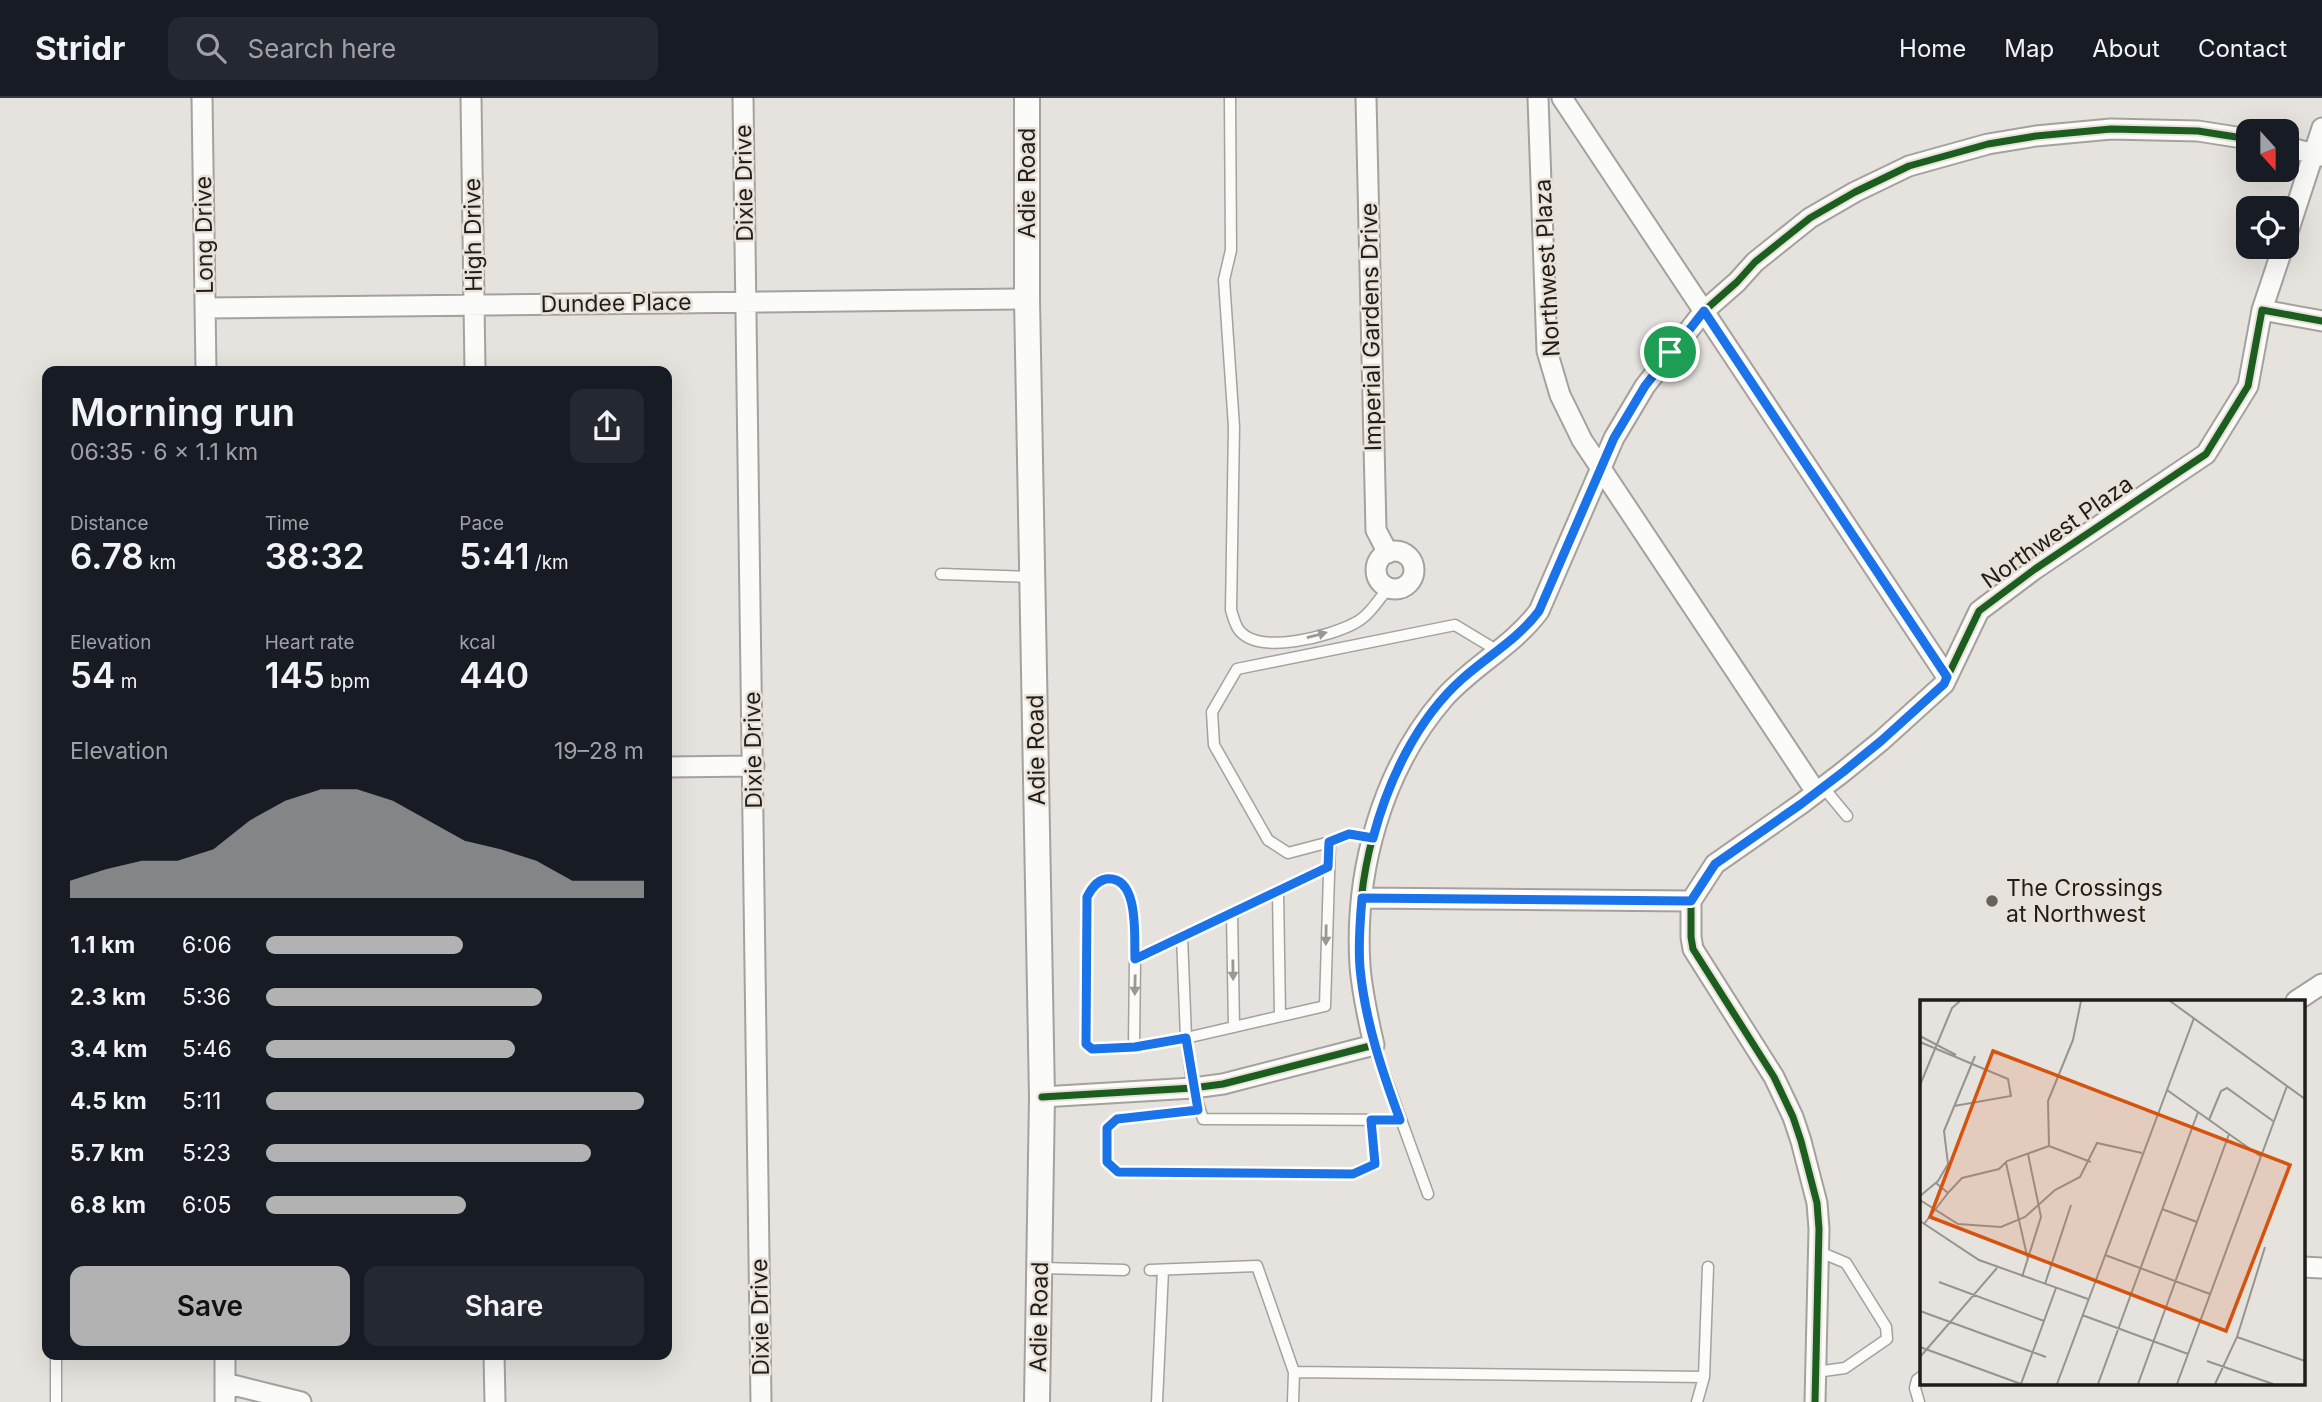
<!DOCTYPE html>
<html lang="en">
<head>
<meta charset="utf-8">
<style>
  :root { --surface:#171b24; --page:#242831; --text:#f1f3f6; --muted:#9ea1a6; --line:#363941; --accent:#b2b2b2 }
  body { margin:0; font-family:Inter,sans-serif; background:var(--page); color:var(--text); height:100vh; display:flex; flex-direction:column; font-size:26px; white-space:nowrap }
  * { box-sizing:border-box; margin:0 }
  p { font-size:23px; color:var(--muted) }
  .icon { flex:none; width:38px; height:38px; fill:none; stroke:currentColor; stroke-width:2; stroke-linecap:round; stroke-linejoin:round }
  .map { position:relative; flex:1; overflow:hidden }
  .panel { position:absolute; left:42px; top:268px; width:630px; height:994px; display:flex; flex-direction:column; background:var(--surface); border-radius:14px; box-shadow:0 7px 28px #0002 }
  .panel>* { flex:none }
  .needle { width:46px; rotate:159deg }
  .tools { position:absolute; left:2236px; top:21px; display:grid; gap:14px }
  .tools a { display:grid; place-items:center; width:63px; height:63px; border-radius:14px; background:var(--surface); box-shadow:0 7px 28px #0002; font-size:35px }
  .pin { position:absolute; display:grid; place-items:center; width:60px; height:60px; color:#fff; margin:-30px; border:4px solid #fff; border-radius:50%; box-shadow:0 2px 7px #0007 }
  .round { display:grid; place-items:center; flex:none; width:74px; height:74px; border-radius:14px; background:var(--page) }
  .headline { display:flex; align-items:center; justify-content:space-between; height:119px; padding:0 28px }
  h1 { font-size:38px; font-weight:600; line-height:52px }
  .metrics { display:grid; grid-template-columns:repeat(3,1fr); gap:10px; height:119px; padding:7px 28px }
  .metrics div { display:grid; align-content:center }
  .metrics b { font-size:35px; font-weight:600 }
  .metrics small { font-size:19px; font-weight:400 }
  .metrics p { font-size:19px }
  .chart { height:196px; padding:14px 28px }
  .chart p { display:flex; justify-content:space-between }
  .chart svg { width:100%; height:126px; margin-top:7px; fill:var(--accent); opacity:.7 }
  .action { display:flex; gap:14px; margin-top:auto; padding:14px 28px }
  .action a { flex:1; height:80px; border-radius:14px; background:var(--accent); color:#111; font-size:28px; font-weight:600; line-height:80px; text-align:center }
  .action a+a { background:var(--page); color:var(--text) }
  ul { padding:0 28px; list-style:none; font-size:23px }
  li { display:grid; grid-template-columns:112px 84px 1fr; align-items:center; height:52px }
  li i { height:18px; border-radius:9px; background:var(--accent) }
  header { display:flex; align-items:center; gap:42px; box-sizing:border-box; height:98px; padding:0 35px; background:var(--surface); border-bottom:2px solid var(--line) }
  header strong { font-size:33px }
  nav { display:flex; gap:38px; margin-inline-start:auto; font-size:24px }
  .search { width:490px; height:63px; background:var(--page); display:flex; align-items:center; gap:18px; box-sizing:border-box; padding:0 24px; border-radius:14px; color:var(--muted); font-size:26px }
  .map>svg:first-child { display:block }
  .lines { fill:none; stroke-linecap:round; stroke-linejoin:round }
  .service-casing { stroke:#a5a19d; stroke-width:13 }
  .minor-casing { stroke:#a5a19d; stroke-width:23 }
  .tertiary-casing { stroke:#a5a19d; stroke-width:28 }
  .service { stroke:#fbfbfa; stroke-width:10 }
  .minor { stroke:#fbfbfa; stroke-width:19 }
  .tertiary { stroke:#fbfbfa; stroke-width:24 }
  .cycleway-casing { stroke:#eae2d9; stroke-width:11 }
  .cycleway { stroke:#1b5e20; stroke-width:7 }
  .oneway { fill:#999895 }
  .route-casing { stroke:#fff; stroke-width:14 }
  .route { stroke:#1a73e8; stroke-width:9 }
  .poi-dot { fill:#66635e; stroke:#eae2d9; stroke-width:2.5 }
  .labels { text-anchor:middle; stroke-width:5; stroke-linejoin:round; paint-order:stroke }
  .street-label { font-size:23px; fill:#211e1a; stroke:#eae2d9 }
  .poi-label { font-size:23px; fill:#211e1a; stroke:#eae2d9; text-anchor:start }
  .inset-road { fill:none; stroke:#97948f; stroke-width:2 }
  .view { fill:#d4530d; fill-opacity:0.15; stroke:#d4530d; stroke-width:3.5 }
  .inset-edge { fill:none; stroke:#211e1a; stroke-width:3.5 }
</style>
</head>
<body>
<header>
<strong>Stridr</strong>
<div class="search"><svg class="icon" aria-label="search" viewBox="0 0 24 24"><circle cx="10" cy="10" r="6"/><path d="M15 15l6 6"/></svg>Search here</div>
<nav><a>Home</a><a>Map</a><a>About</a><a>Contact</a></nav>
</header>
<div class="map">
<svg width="2322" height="1304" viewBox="0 0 2322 1304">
  <rect width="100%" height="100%" fill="#e6e2dd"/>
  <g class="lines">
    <defs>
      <path id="service" d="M 1230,0 L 1231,152 L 1224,182 L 1234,329 L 1231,512 C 1233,518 1235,527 1239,532 C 1259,558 1331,538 1355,525 C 1369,518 1379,501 1389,489
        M 941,476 L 1032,479
        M 1823,689 L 1847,718
        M 1373,740 L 1349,736 L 1330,744 L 1325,908 L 1186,940 L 1193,990 L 1203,1021 L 1400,1022
        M 1330,744 L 1288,755 L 1268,742 L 1214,647 L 1212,614 L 1237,571 L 1455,527 L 1498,553
        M 1278,793 L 1280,918
        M 1232,815 L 1234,929
        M 1135,861 C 1134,840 1139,777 1106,781 C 1096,782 1091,791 1087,799 L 1086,946 L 1092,951 L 1134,949 L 1186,940 L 1182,838
        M 1374,947 L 1428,1096
        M 1134,949 L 1135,861 L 1328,769
        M 1198,1012 L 1117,1021 L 1107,1030 L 1107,1064 L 1118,1074 L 1353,1076 L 1375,1066 L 1371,1022
        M 1041,1170 L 1124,1172
        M 1150,1172 L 1257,1168 L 1294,1274 L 1704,1279 L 1708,1169
        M 1816,1274 L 1845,1270 L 1887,1241 L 1886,1229 L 1846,1165 L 1820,1154
        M 56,1304 L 56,1256
        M 1157,1304 L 1163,1172
        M 1293,1304 L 1294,1274
        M 1697,1304 L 1704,1279
        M 1919,1304 L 1915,1290 L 1917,1282 L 1921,1279"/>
      <path id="minor" d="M 202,0 L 206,273
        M 471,0 L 475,273
        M 743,0 L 761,1304
        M 1366,0 L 1376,432 L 1388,455
        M 1538,0 L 1547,253 L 1560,297 L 1582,342 L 1816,694
        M 1562,0 L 1947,579
        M 2287,49 L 2322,58
        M 2287,137 L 2322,30
        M 205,210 L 1027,201
        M 2262,212 L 2283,149
        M1376 472a19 19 0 1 1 38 0a19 19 0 1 1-38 0Z
        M 667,669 L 754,668
        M 1362,800 L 1691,803
        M 2296,903 L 2322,886
        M 1042,999 L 1193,990 L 1223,986 L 1374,947 C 1368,921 1362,894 1360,868 C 1354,774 1382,671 1445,599 C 1474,567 1513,548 1539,513 L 1614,340 L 1645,288 L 1704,213 L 1737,184 L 1755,164 L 1810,120 L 1855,94 L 1909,68 L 1988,46 L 2036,38 L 2111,31 L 2198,33 L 2249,41
        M 2303,1169 L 2322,1170
        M 225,1256 L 225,1304
        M 494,1256 L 495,1304
        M 225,1285 L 301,1304
        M 1815,1304 L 1819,1131 L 1817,1105 L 1801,1043 L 1793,1019 L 1774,979 L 1693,851 L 1691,839 L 1691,803 L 1715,766 L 1801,706 L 1843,674 L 1881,643 L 1944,586 L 1979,513 L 2035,471 L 2206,356 L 2248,288 L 2262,212 L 2322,223"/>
      <path id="tertiary" d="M 1027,0 L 1027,201 L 1042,999 L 1037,1304"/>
    </defs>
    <use href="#service" class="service-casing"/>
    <use href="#minor" class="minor-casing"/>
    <use href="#tertiary" class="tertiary-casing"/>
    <use href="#service" class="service"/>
    <use href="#minor" class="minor"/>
    <use href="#tertiary" class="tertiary"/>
    <defs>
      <path id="cycleway" d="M 1042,999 L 1193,990 L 1223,986 L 1374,947 C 1368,921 1362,894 1360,868 C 1354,774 1382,671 1445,599 C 1474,567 1513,548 1539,513 L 1614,340 L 1645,288 L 1704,213 L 1737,184 L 1755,164 L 1810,120 L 1855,94 L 1909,68 L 1988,46 L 2036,38 L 2111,31 L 2198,33 L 2249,41
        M 1815,1304 L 1819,1131 L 1817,1105 L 1801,1043 L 1793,1019 L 1774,979 L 1693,851 L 1691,839 L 1691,803 L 1715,766 L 1801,706 L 1843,674 L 1881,643 L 1944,586 L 1979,513 L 2035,471 L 2206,356 L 2248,288 L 2262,212 L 2322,223"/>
    </defs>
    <use href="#cycleway" class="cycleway-casing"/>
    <use href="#cycleway" class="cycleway"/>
  </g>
  <defs><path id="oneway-solid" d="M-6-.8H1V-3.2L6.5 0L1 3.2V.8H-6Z" transform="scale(1.75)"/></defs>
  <g class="oneway">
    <use href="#oneway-solid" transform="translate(1317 537) rotate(-15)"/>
    <use href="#oneway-solid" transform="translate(1326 837) rotate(91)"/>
    <use href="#oneway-solid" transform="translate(1233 872) rotate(89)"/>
    <use href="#oneway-solid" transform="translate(1135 887) rotate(91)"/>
  </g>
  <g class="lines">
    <defs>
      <path id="route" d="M 1704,213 L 1947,579 L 1944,586 L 1881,643 L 1843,674 L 1801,706 L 1715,766 L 1691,803 L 1362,800 C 1360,823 1358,847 1360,870 C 1365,923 1382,973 1400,1022 L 1371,1022 L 1375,1066 L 1353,1076 L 1118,1074 L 1107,1064 L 1107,1030 L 1117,1021 L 1198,1012 L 1186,940 L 1135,949 L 1092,951 L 1086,946 L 1087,799 C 1091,791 1096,783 1106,781 C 1140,777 1134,840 1135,861 L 1328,769 L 1329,744 L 1349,736 L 1373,740 C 1388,683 1417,621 1462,581 C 1488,558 1518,541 1539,513 L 1614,340 L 1645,288 Z"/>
    </defs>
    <use href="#route" class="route-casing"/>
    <use href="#route" class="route"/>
  </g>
  <circle class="poi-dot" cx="1992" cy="803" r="7"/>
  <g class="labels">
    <g class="street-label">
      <text transform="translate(744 85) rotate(-91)" y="8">Dixie Drive</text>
      <text transform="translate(1027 85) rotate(-90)" y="8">Adie Road</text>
      <text transform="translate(204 137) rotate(-91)" y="8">Long Drive</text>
      <text transform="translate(473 137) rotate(-91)" y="8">High Drive</text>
      <text transform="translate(1547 170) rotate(-93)" y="8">Northwest Plaza</text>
      <text transform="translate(616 205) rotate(-1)" y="8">Dundee Place</text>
      <text transform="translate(1371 229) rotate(-91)" y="8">Imperial Gardens Drive</text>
      <text transform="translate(2057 434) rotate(-35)" y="8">Northwest Plaza</text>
      <text transform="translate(753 652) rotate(-91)" y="8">Dixie Drive</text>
      <text transform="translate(1036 652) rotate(-91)" y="8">Adie Road</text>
      <text transform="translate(760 1219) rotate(-91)" y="8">Dixie Drive</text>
      <text transform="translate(1039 1219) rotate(-89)" y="8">Adie Road</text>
    </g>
    <g class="poi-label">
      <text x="2006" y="798">The Crossings<tspan x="2006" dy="26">at Northwest</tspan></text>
    </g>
  </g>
  <g transform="translate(1920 902)">
    <rect width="385" height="385" fill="#e6e2dd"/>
    <path class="inset-road" d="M 250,1 L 385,99M 0,36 L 36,55M 0,42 L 88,79 L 91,96 L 34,106M 0,85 L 32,8 L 40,1M 247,90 L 340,156M 289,120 L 301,91 L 307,88 L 353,121M 129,146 L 171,162M 86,163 L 108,260M 16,183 L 28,193 L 42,178 L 79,169 L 87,161 L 129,146 L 128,101 L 153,40 L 161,1M 0,196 L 18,181 L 28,164 L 24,131 L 55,56M 0,200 L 38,224 L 81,227 L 105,217 L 135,190 L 160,177 L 177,143 L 222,153M 242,209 L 277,222M 0,221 L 59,260 L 168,299M 4,224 L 28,193M 185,255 L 290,294M 102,277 L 121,217 L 108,154M 19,282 L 124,321M 125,284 L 151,205M 0,311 L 126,357M 162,315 L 268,354M 317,337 L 385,361M 0,347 L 101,384M 0,357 L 77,268M 287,361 L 353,384M 101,384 L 136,288M 137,384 L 274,18M 178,384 L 278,112M 218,384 L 309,134M 257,384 L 367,86M 295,384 L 317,337 L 345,247"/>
    <path class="view" d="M 73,51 L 370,165 L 306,331 L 10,217 Z"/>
    <rect width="385" height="385" class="inset-edge"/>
  </g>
</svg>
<div class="tools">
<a><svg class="needle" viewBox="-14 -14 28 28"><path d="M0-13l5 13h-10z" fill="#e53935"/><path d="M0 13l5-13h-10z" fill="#9ea1a6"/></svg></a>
<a><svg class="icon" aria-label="locate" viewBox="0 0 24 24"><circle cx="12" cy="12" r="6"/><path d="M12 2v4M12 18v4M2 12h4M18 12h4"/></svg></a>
</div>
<div class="pin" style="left:1670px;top:254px;background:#1e9e55"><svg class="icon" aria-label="arrive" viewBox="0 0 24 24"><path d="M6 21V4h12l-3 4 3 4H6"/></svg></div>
<section class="panel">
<div class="headline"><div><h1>Morning run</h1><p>06:35 · 6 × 1.1 km</p></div><a class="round"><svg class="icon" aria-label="share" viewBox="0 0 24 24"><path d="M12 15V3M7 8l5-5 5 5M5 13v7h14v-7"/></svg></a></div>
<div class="metrics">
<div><p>Distance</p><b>6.78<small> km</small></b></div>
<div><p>Time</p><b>38:32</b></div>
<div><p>Pace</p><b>5:41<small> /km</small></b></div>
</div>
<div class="metrics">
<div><p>Elevation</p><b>54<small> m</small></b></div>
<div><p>Heart rate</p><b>145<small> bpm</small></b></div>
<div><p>kcal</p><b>440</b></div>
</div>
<div class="chart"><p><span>Elevation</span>19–28 m</p>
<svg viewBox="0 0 160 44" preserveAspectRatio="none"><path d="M0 44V38L10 34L20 31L30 31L40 27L50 17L60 10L70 6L80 6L90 10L100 17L110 24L120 27L130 31L140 38L150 38L160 38V44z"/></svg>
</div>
<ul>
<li><b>1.1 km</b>6:06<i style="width:52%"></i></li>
<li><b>2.3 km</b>5:36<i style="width:73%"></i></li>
<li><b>3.4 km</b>5:46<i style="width:66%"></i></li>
<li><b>4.5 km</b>5:11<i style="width:100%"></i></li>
<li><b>5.7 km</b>5:23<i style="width:86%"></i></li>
<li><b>6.8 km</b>6:05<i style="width:53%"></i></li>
</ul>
<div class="action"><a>Save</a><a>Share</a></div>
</section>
</div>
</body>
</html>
